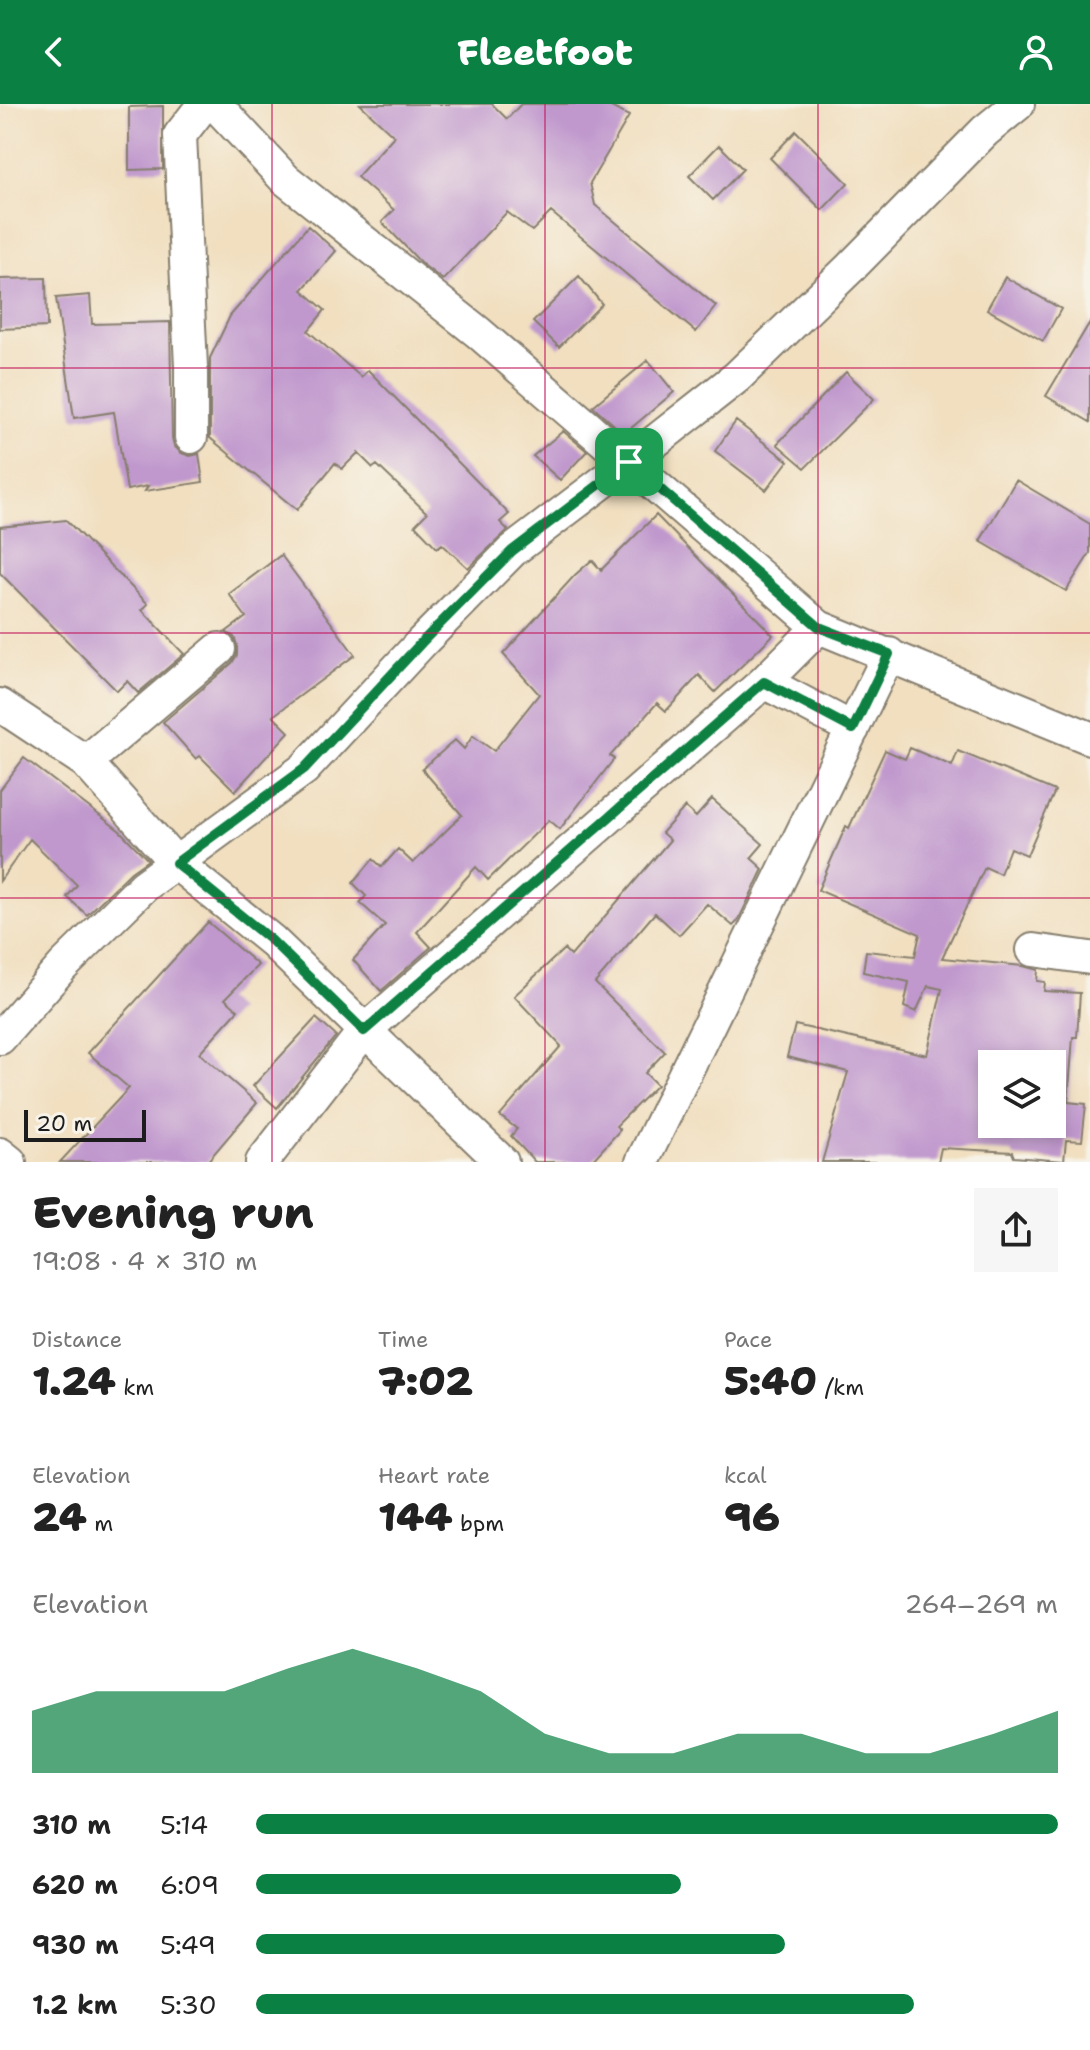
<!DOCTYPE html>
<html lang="en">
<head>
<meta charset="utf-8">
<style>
  :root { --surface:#fff; --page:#f6f6f6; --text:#222; --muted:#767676; --accent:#0b8043 }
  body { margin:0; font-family:"Shantell Sans",sans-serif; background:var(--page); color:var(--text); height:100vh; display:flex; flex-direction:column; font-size:30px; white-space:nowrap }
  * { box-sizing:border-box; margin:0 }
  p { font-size:26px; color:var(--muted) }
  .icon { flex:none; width:44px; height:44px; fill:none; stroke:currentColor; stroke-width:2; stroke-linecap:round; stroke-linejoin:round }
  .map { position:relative; height:1058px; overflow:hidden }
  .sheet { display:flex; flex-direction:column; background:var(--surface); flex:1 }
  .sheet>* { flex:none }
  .controls { position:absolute; left:978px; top:946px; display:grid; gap:16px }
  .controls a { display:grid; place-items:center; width:88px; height:88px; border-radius:0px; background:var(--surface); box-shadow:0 4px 12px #0003; font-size:40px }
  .scale { position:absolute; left:24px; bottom:20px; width:122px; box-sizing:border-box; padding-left:8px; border:4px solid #1c1c1c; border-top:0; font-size:22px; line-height:28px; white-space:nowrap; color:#1c1c1c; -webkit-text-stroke:6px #f7f3e8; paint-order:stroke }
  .pin { position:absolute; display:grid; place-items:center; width:68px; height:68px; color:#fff; margin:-34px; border-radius:16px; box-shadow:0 4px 12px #0006 }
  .round { display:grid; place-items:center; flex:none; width:84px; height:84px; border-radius:0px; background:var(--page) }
  .overview { display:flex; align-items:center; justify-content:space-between; height:136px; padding:0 32px }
  h1 { font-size:44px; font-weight:800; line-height:60px }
  .stats { display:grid; grid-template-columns:repeat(3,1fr); gap:12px; height:136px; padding:8px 32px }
  .stats div { display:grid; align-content:center }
  .stats b { font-size:40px; font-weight:800 }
  .stats small { font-size:22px; font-weight:400 }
  .stats p { font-size:22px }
  .chart { height:224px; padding:16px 32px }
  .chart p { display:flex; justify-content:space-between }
  .chart svg { width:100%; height:144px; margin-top:8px; fill:var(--accent); opacity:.7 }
  ul { padding:0 32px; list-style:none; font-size:26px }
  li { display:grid; grid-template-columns:128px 96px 1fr; align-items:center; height:60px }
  li i { height:20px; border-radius:10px; background:var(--accent) }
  header { display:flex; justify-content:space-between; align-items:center; height:104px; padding:0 32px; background:var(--accent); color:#fff; font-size:36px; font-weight:800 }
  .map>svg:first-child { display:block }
  .building { fill:#c098cd; fill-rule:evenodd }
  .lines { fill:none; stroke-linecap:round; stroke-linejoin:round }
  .minor-casing { stroke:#867e6e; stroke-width:36 }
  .minor { stroke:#fff; stroke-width:32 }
  .route-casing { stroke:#fff; stroke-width:16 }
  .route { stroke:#0b8043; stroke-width:10 }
  .grid { fill:none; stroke:#c2185b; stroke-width:2; stroke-opacity:0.55 }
</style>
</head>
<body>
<header><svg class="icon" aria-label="back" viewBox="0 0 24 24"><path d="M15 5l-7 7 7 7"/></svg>Fleetfoot<svg class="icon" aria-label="person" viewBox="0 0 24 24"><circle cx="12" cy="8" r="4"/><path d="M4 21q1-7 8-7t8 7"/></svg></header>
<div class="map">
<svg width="1090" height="1058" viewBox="0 0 1090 1058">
  <rect width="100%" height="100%" fill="#f7f3e8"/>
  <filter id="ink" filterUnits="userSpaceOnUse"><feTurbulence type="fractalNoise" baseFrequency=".0125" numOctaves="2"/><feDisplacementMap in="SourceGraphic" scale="16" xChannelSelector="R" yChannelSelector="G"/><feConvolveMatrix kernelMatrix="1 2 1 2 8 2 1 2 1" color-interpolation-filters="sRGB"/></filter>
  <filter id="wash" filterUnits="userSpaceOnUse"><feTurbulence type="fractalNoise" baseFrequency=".006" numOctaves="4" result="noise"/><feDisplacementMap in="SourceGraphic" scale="32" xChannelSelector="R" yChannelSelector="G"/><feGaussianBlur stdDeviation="1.8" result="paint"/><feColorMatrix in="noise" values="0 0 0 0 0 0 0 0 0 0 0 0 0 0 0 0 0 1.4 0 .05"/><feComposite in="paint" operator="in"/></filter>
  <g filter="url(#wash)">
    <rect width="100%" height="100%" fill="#f1dfc0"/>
    <g id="blocks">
      <path class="building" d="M 360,0 L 492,0 L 507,15 L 521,0 L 605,0 L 629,12 L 590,79 L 595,101 L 716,202 L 696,228 L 551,108 L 532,127 L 507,108 L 443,176 L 422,160 L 382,118 L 394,106 L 357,73 L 394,32 Z
        M 163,2 L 163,65 L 129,66 L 129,3 Z
        M 796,27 L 848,79 L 822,106 L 770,54 Z
        M 719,41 L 743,65 L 713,96 L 689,72 Z
        M 308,122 L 336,147 L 302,186 L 325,206 L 308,227 L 361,273 L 368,266 L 509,410 L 500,418 L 508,426 L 468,464 L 442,440 L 437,444 L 415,421 L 427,409 L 377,361 L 373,364 L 358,349 L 342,365 L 335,359 L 297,406 L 210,334 L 210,254 L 230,212 Z
        M 579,172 L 602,200 L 559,243 L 533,218 Z
        M 1005,173 L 1061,205 L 1043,237 L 987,205 Z
        M 46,174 L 47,223 L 0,225 L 0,175 Z
        M 90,191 L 92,220 L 170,218 L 172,334 L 174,342 L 181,349 L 190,352 L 199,350 L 203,378 L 145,387 L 148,382 L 127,386 L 114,308 L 74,314 L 56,194 Z
        M 1090,218 L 1090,318 L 1046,292 Z
        M 648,256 L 674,288 L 624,330 L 593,302 Z
        M 846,268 L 874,295 L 805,364 L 777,340 Z
        M 736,317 L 788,357 L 766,386 L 715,347 Z
        M 563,327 L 587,347 L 560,376 L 533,352 Z
        M 1016,376 L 1090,420 L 1090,449 L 1066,487 L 980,437 Z
        M 656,411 L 773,531 L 715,588 L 699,571 L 666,607 L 657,599 L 610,652 L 614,655 L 560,725 L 549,716 L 488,776 L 476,763 L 417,828 L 431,843 L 381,887 L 353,856 L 385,821 L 360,799 L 366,792 L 353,779 L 373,755 L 382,763 L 398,745 L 413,759 L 462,711 L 422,665 L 455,636 L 464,645 L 473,632 L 494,647 L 539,590 L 503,550 L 575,471 L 592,456 L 601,466 Z
        M 66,416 L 148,500 L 142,506 L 184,550 L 138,589 L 127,577 L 117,587 L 0,469 L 0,423 Z
        M 281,451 L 355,551 L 273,612 L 289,628 L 235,687 L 200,652 L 196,655 L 163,618 L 232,559 L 237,551 L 237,541 L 234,533 L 226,528 L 246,513 L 229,490 Z
        M 910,644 L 952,662 L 958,647 L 1055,687 L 1027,751 L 1010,744 L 1000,770 L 985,763 L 942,854 L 1023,862 L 1038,866 L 1037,877 L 1045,878 L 1044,887 L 1080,889 L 1077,933 L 1073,933 L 1068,998 L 1086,1000 L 1082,1037 L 1066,1036 L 1064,1057 L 1014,1053 L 1012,1048 L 941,1044 L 938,1058 L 822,1058 L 848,968 L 787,953 L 795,921 L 927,951 L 942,885 L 928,882 L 916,908 L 904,903 L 909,878 L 863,868 L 866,847 L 915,852 L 920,830 L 818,786 L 846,722 L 849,724 L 885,646 L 905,655 ZM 992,960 L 1052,960 L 1052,1020 L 992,1020 Z
        M 24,654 L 120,727 L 148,756 L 131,768 L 87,811 L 67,793 L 77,781 L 30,735 L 0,777 L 0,686 Z
        M 712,695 L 763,740 L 751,754 L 763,765 L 738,817 L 733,822 L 707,800 L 679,831 L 655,809 L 595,879 L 665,948 L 645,969 L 657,981 L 616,1022 L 620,1026 L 591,1058 L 535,1058 L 511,1032 L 517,1025 L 500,1012 L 561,942 L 514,892 L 564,845 L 571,852 L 670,736 L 662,729 L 685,703 L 696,713 Z
        M 208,818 L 258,861 L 225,895 L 238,906 L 199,949 L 257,999 L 207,1058 L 60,1058 L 129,984 L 88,949 Z
        M 316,914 L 336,932 L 277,1004 L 253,982 Z"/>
    </g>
  </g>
  <g filter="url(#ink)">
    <use href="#blocks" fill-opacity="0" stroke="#867e6e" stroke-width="2"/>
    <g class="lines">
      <defs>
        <path id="minor" d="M 215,0 L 285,75 L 479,229 L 819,523 L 1090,634
          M 191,333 L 191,263 L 180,31 L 204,0
          M 764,578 L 853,625
          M 0,601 L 86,658 L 176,759 L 272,837 L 502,1058
          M 86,658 L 219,545
          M 1033,846 L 1090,854
          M 0,934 L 63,862 L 144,782 L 304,665 L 422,538 L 512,447 L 629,358 L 737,273 L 850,164 L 985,27 L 1018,0
          M 0,1050 L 10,1058
          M 262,1058 L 364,927 L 764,578 L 819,523
          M 642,1058 L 889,550"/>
      </defs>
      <use href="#minor" class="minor-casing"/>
      <use href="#minor" class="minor"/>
    </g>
  </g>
  <g class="lines" filter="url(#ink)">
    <defs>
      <path id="route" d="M 629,358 L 819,523 L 889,550 L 853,625 L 764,578 L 364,927 L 272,837 L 176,759 L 304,665 L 422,538 L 512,447 Z"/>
    </defs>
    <use href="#route" class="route-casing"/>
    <use href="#route" class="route"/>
  </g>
  <path class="grid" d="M 272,0 L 272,1058M 545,0 L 545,1058M 818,0 L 818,1058M 0,264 L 1090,264M 0,529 L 1090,529M 0,794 L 1090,794"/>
</svg>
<div class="controls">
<a><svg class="icon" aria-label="layers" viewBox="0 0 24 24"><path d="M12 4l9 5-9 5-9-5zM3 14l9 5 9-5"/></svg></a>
</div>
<div class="scale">20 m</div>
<div class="pin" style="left:629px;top:358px;background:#1e9e55"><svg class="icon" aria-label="arrive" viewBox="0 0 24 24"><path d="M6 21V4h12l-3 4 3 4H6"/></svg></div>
</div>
<section class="sheet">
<div class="overview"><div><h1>Evening run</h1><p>19:08 · 4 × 310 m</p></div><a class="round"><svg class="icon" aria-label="share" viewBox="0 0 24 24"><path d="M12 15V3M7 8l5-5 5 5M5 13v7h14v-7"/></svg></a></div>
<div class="stats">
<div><p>Distance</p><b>1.24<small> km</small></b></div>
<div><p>Time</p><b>7:02</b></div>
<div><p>Pace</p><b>5:40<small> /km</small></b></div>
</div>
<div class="stats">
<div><p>Elevation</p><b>24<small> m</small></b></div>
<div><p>Heart rate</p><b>144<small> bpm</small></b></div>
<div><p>kcal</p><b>96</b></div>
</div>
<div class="chart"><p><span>Elevation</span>264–269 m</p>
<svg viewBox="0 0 160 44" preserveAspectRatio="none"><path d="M0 44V25L10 19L20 19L30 19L40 12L50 6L60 12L70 19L80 32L90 38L100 38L110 32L120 32L130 38L140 38L150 32L160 25V44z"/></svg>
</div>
<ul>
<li><b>310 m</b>5:14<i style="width:100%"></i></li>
<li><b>620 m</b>6:09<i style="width:53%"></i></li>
<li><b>930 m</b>5:49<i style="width:66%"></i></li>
<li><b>1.2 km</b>5:30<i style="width:82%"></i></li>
</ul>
</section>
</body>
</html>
